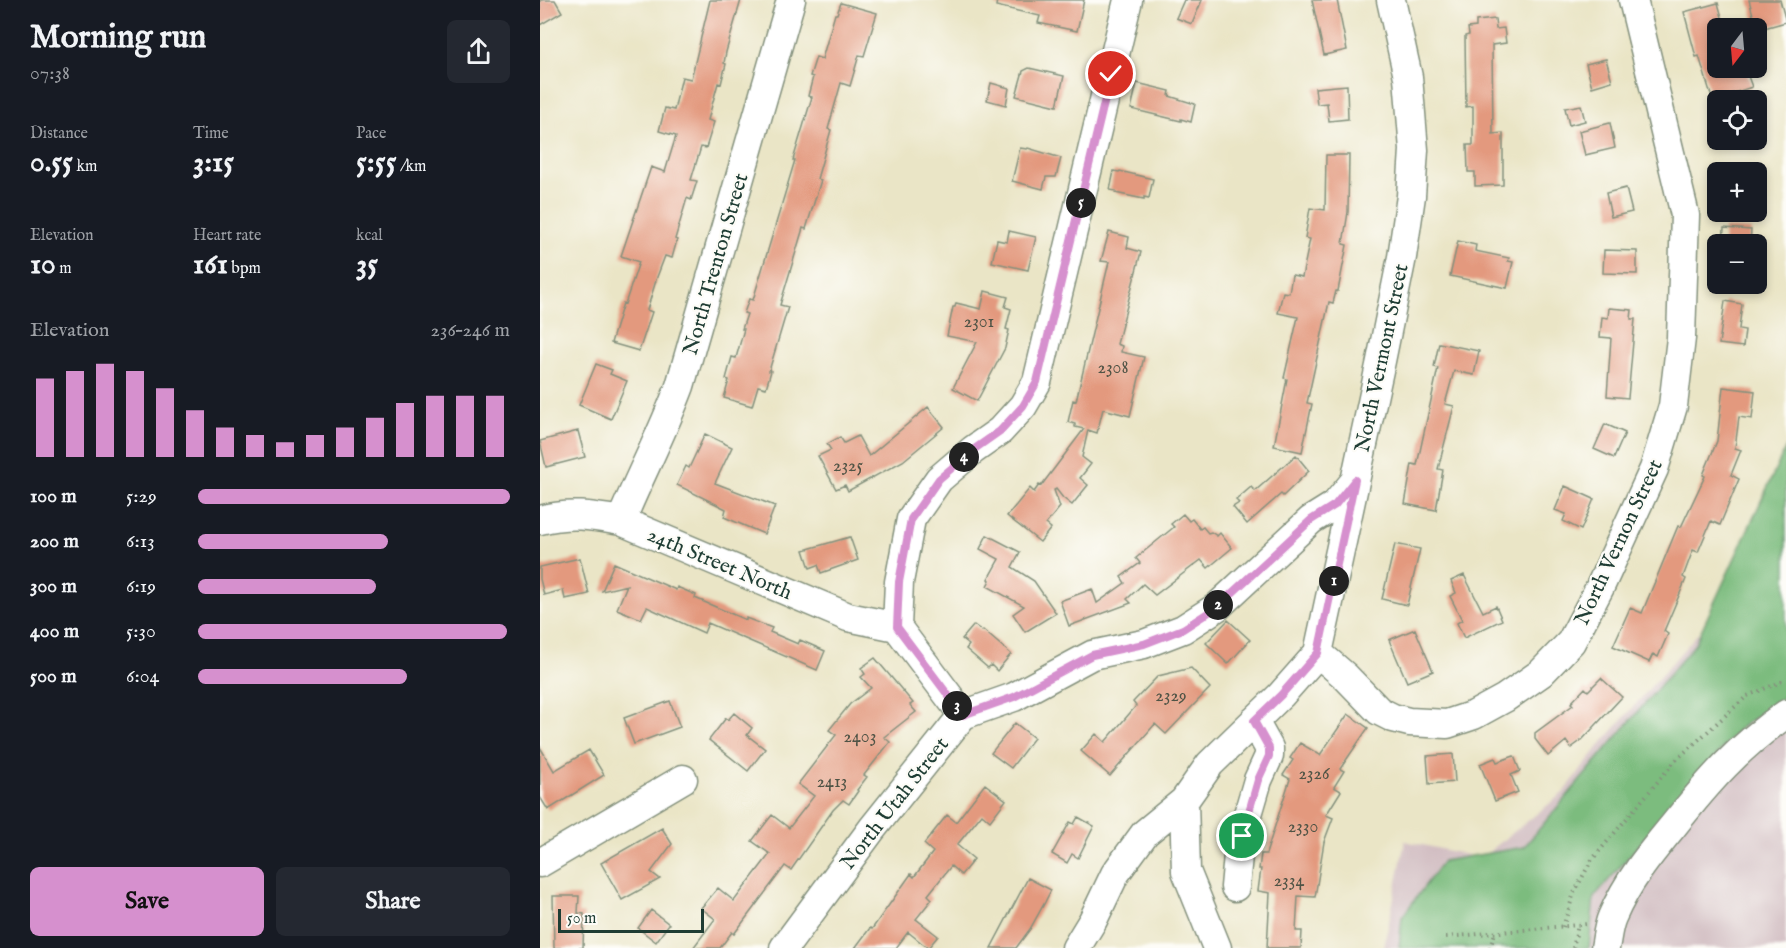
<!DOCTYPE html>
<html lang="en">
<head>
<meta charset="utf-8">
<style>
  :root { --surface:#171b24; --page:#242831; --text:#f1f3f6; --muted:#9ea1a6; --accent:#d690ce }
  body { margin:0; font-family:"IM FELL English",serif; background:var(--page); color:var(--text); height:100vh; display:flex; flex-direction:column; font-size:22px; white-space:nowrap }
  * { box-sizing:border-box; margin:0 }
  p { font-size:20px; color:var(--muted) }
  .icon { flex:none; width:33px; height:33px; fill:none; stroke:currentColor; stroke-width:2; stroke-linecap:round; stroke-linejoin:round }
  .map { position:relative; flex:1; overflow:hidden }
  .side { display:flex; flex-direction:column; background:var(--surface); width:540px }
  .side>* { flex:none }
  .needle { width:39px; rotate:196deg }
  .fabs { position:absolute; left:1167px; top:18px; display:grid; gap:12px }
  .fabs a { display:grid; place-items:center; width:60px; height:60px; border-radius:9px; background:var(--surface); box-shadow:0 3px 9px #0003; font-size:30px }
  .scale { position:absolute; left:18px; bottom:15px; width:146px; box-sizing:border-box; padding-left:6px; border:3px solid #1f3d34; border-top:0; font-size:16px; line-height:21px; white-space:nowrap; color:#1f3d34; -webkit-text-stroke:4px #fdfcf7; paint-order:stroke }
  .pin { position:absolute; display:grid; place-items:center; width:51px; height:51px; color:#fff; margin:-26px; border:3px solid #fff; border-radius:50%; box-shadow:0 2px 6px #0007 }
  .km { position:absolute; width:30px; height:30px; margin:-15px; border-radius:50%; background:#222; color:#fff; font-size:16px; line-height:30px; text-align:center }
  .round { display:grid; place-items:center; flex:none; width:63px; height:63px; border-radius:9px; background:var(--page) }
  .head { display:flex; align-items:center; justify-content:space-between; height:102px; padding:0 30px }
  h1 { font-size:33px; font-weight:700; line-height:45px }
  .metrics { display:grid; grid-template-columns:repeat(3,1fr); gap:9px; height:102px; padding:6px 30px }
  .metrics div { display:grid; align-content:center }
  .metrics b { font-size:30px; font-weight:700 }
  .metrics small { font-size:16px; font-weight:400 }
  .metrics p { font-size:16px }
  .chart { height:168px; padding:12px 30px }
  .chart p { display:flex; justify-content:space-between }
  .chart svg { width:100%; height:108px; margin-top:6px; stroke:var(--accent); stroke-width:6 }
  .action { display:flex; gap:12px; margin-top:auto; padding:12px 30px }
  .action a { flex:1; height:69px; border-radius:9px; background:var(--accent); color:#111; font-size:24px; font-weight:700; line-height:69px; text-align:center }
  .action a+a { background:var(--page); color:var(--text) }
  ul { padding:0 30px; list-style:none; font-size:20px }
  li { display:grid; grid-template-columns:96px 72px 1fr; align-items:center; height:45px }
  li i { height:15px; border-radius:8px; background:var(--accent) }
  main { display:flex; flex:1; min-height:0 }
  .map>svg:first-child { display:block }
  .industrial { fill:#d2bec2 }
  .forest { fill:#7bbc7e; stroke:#4d7c59; stroke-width:1.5 }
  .building { fill:#e3997e }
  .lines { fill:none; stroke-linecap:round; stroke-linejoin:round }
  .minor-casing { stroke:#84917d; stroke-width:31 }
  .path { stroke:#84917d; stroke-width:4; stroke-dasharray:1.5 4.5; stroke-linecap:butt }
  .minor { stroke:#fff; stroke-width:28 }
  .route-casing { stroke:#fff; stroke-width:12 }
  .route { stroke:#d690ce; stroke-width:8 }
  .labels { text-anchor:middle; stroke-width:4.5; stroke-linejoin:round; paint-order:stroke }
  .number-label { font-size:18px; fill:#505446 }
  .street-label { font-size:21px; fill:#1f3d34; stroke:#fdfcf7 }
</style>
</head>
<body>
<main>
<section class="side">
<div class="head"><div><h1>Morning run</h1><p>07:38</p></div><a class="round"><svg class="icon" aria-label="share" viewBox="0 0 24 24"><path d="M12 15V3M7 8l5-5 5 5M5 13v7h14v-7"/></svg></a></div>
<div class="metrics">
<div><p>Distance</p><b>0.55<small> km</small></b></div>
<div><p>Time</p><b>3:15</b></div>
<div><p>Pace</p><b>5:55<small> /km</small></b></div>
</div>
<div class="metrics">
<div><p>Elevation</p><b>10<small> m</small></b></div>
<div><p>Heart rate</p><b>161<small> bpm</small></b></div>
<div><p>kcal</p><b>35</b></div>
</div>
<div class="chart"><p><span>Elevation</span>236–246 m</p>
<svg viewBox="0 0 160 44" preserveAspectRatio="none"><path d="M5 44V12M15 44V9M25 44V6M35 44V9M45 44V16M55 44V25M65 44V32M75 44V35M85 44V38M95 44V35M105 44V32M115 44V28M125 44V22M135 44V19M145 44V19M155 44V19"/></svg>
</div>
<ul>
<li><b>100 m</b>5:29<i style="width:100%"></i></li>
<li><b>200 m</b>6:13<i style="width:61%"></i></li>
<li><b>300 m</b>6:19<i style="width:57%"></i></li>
<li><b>400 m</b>5:30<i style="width:99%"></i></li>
<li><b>500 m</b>6:04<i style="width:67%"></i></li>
</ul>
<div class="action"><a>Save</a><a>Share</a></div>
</section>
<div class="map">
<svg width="1246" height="948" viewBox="0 0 1246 948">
  <rect width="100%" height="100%" fill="#fdfcf7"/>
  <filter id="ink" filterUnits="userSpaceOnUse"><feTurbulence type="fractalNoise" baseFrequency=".0167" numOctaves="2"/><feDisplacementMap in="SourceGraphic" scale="12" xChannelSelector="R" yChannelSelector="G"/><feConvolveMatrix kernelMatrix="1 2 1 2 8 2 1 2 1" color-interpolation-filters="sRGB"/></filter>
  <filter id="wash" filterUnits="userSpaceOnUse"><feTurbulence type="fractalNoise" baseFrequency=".008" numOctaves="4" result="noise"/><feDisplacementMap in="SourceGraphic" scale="24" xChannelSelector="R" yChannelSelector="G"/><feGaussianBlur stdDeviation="1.35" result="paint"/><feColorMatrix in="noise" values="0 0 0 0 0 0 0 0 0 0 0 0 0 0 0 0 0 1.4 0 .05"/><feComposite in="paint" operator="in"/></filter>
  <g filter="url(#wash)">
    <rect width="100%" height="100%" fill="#eae5c6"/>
    <path class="industrial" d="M 1222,560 L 1246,570 L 1246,948 L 844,948 L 865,841 L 941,858 L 1023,793 L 1061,744 Z"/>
    <path class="forest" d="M 1246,447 L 1246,695 L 1200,728 L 1054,897 L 1049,948 L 859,948 L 862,917 L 903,861 L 984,847 L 1155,644 Z"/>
    <g id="blocks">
      <path class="building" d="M 0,0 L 15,0 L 22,12 L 0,25 Z
        M 170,0 L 201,0 L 186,52 L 184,63 L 186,64 L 181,84 L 178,83 L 168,120 L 174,122 L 166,148 L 161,147 L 151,180 L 157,181 L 151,200 L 147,198 L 135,239 L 137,240 L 132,258 L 125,256 L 117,277 L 107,310 L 112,312 L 99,351 L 71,343 L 83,303 L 85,304 L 99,262 L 81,256 L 111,167 L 125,172 L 136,136 L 119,131 L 125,108 L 134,110 L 142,77 L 151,79 Z
        M 457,0 L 544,0 L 537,31 L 498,23 L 500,16 L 456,6 Z
        M 644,0 L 662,0 L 652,24 L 636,18 Z
        M 772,0 L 797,0 L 807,50 L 784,55 Z
        M 1209,0 L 1240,0 L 1246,22 L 1217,30 Z
        M 301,3 L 337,13 L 324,56 L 319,55 L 310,86 L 301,83 L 288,129 L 291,130 L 277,179 L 281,180 L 266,229 L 263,228 L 240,305 L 248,307 L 229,371 L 231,371 L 226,388 L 218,386 L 212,406 L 184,398 L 189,380 L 186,379 L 192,357 L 196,358 L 204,329 L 202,329 L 207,314 L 204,313 L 209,299 L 213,300 L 255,160 L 253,160 L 272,97 L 268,96 L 273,77 L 270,76 L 276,57 L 282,59 L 295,14 L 297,14 Z
        M 1178,3 L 1185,28 L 1178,28 L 1178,68 L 1205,68 L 1212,87 L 1178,98 L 1178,105 L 1174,105 L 1159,56 L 1156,57 L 1144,12 Z
        M 955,19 L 956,29 L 964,28 L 966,43 L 952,45 L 953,134 L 963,133 L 963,185 L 935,186 L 935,172 L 928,172 L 927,145 L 933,145 L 933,106 L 926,107 L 925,36 L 929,35 L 928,28 L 936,27 L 936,21 Z
        M 1066,59 L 1072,81 L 1052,87 L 1046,64 Z
        M 489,68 L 524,76 L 517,106 L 476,96 L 483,71 Z
        M 451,83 L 469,88 L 466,105 L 447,100 Z
        M 597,83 L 630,91 L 629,96 L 655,104 L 651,122 L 641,119 L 641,121 L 591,109 Z
        M 807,85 L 808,119 L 789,121 L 787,103 L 777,104 L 775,88 Z
        M 1041,105 L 1045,121 L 1029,125 L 1025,108 Z
        M 1070,123 L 1075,148 L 1045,155 L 1039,131 Z
        M 480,148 L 487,149 L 488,148 L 521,158 L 516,177 L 506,177 L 503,189 L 472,181 Z
        M 786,155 L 809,155 L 808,212 L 803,244 L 807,245 L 798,291 L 796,291 L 793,303 L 789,302 L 767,403 L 772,404 L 762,452 L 734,446 L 747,379 L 744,378 L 758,317 L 738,313 L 743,292 L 749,293 L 752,275 L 762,277 L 770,239 L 765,238 L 770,208 L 785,210 Z
        M 574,171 L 579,172 L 580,171 L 613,179 L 609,198 L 604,197 L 604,199 L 575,193 L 576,191 L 570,190 Z
        M 1086,188 L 1092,212 L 1071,217 L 1066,193 Z
        M 1184,228 L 1211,230 L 1210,244 L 1183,244 Z
        M 469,231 L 496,237 L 488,270 L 452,262 L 457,240 L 467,242 Z
        M 569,232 L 589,237 L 587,248 L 601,252 L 577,344 L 582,346 L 581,352 L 604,357 L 590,416 L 563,409 L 557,433 L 548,430 L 542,457 L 551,464 L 540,478 L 548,485 L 532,505 L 523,498 L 516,489 L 514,490 L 520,507 L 506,524 L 511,528 L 500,542 L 467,516 L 490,488 L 494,492 L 499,485 L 501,486 L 544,429 L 535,427 L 535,424 L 528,422 L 533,400 L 536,401 L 569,262 L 561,261 Z
        M 918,241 L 936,245 L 935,251 L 969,258 L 968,261 L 973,262 L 967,288 L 910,276 Z
        M 1064,250 L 1097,251 L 1097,274 L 1063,273 Z
        M 445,291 L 468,297 L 465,307 L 471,309 L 466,329 L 469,330 L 465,348 L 437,401 L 413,388 L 437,342 L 407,336 L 413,307 L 415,307 L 416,303 L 441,309 Z
        M 1185,301 L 1202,304 L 1199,329 L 1205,330 L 1203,347 L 1179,344 Z
        M 1069,308 L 1092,310 L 1091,319 L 1095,319 L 1088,398 L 1067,396 L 1071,338 L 1060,337 L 1062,317 L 1068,318 Z
        M 899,343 L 939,351 L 934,375 L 914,371 L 905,404 L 914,406 L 898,469 L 903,470 L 896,510 L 865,504 L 872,464 L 877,465 L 898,368 L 894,367 Z
        M 56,364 L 72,370 L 70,374 L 87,381 L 71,419 L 39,405 Z
        M 1183,387 L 1215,391 L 1212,419 L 1199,417 L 1195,448 L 1201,450 L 1191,475 L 1199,479 L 1180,525 L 1171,521 L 1158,552 L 1153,550 L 1143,577 L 1146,579 L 1124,631 L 1128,634 L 1118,657 L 1113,654 L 1109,662 L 1073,646 L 1090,608 L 1102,613 L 1138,526 L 1141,527 L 1165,476 L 1163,475 L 1177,441 Z
        M 388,407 L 404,427 L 363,461 L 308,491 L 305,485 L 296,489 L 278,456 L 291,450 L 287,444 L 300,437 L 304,443 L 318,436 L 329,456 Z
        M 1065,424 L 1085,433 L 1074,458 L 1054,449 Z
        M 38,431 L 45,457 L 6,467 L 0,441 Z
        M 165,434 L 192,447 L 175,483 L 235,506 L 224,534 L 184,517 L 186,509 L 137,485 L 146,466 L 149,468 Z
        M 756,455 L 769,471 L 743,496 L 741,494 L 707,524 L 693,507 L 699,503 L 696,500 L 711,487 L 715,491 Z
        M 1025,486 L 1054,499 L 1041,530 L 1023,521 L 1026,514 L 1015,510 Z
        M 643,514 L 649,521 L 652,519 L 660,529 L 663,527 L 668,533 L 671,532 L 677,536 L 680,533 L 692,548 L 668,568 L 661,560 L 615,595 L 603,584 L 587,599 L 591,603 L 529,626 L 520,601 L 552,589 L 557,603 L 585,583 L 581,577 L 600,563 L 596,558 L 634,527 L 631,524 Z
        M 447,535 L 480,552 L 472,567 L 494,581 L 516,613 L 485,632 L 473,614 L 484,606 L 447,586 L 450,580 L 448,579 L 459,559 L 440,549 Z
        M 310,537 L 318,560 L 281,573 L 278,565 L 270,568 L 264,550 Z
        M 855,544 L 880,549 L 867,605 L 842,599 Z
        M 40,558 L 49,594 L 25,599 L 23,590 L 4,595 L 0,579 L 0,567 Z
        M 74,563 L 136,590 L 137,587 L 156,595 L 155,598 L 206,620 L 206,618 L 232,628 L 230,632 L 258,644 L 260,640 L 285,651 L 277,670 L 168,623 L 164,633 L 107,607 L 101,619 L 77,609 L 87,585 L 62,591 Z
        M 924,575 L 943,612 L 956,606 L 962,620 L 924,638 L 917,623 L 922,620 L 910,596 L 916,593 L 911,581 Z
        M 688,620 L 710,640 L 688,664 L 666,643 Z
        M 434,625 L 442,631 L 443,630 L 471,654 L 457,671 L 451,665 L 448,668 L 426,649 L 429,645 L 422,639 Z
        M 875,629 L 893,671 L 867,682 L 849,640 Z
        M 335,658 L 373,703 L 370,705 L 376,712 L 344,737 L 350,742 L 324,775 L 327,777 L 317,790 L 318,791 L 309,804 L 303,800 L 293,810 L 251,870 L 245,866 L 194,934 L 192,932 L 180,948 L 153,948 L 175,919 L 161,908 L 178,888 L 194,901 L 230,854 L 212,841 L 232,815 L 249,828 L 274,796 L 258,784 L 296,735 L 289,730 L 310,704 L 331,688 L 321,677 L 325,674 L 321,668 Z
        M 651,668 L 670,688 L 626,734 L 615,724 L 570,776 L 541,751 L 556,734 L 565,742 L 596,706 L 593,702 L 618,676 Z
        M 1061,678 L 1082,697 L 1042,740 L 1031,748 L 1026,741 L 1008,756 L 995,739 L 995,733 L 1033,705 L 1031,703 L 1045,688 L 1048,691 Z
        M 130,701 L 140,727 L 94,744 L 84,718 Z
        M 194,713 L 212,728 L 207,735 L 225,749 L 208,771 L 169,740 L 186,718 L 188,720 Z
        M 808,714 L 828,728 L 800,769 L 804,771 L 794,787 L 801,791 L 786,815 L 793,818 L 784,842 L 775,897 L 758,896 L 756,931 L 762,931 L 761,948 L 727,948 L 730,893 L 718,891 L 721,869 L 719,869 L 721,854 L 726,854 L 750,779 L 743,775 L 753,760 L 750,758 L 760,743 L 780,755 Z
        M 475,723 L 494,738 L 471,768 L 451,753 Z
        M 0,747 L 14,771 L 49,750 L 64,775 L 8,810 L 0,797 Z
        M 913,754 L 915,782 L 889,784 L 887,756 Z
        M 974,756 L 980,771 L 971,775 L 978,792 L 955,801 L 940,764 L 955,758 L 957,762 Z
        M 445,784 L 466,800 L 450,821 L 442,814 L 417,845 L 434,859 L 421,875 L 411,866 L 388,895 L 392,899 L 376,919 L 398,936 L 388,948 L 368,932 L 356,948 L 315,948 L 330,928 L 332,929 L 371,874 L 374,877 L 393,852 L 384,844 L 407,815 L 416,822 Z
        M 538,817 L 554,826 L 538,858 L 532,854 L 527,863 L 512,854 L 530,822 L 534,824 Z
        M 122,828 L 132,844 L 111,872 L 120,879 L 82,900 L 61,863 Z
        M 488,878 L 511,890 L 505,902 L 490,929 L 476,948 L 451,948 Z
        M 13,896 L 39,896 L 38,913 L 44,914 L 43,948 L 14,948 Z
        M 111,910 L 129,924 L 116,942 L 98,928 Z"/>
    </g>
  </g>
  <g filter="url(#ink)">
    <use href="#blocks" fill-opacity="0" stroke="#84917d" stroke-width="1.5"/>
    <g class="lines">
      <defs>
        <path id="minor" d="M 0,520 C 30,512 52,516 81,521 L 308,617 L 357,627
          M 81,521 C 100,475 123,432 140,386 L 251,0
          M 778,653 L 806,677 L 839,711 L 853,718 L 869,722 L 907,724 L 934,715 L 965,698 L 1001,673 L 1031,642 L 1060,587 L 1114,469 L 1133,406 L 1141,338 L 1145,215 L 1093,0
          M 423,715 L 357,627 L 359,582 L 371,519 L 399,479 L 433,450 L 460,431 L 483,406 L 497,382 L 588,0
          M 644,801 L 646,871 L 677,948
          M 0,863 L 143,779
          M 695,887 L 699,845 L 718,780 L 729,756 L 729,748 L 714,721
          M 244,948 L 332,829 L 423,715 L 474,697 L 552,655 L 604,644 L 643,629 L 677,607 L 771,520 L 795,505 L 814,482
          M 536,948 L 553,920 L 575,874 L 605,833 L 644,801 L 670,764 L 741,695 L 778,653 L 841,361 L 862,257 L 871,196 L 874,150 L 868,77 L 851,0
          M 1065,948 C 1067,938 1068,926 1072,917 C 1087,882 1109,855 1133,826 C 1168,782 1199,746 1246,714"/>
      </defs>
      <use href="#minor" class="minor-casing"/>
      <path class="path" d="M 1023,927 L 1034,893 L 1051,861 L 1135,761 L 1207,696 L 1241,682 L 1246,684
        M 906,937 L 1038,925
        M 950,948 L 955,933
        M 1033,948 L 1038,925 L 1047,924"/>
      <use href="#minor" class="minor"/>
    </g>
  </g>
  <g class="lines" filter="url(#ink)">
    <defs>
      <path id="route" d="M 571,74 L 497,382 L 483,406 L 460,431 L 433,450 L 399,479 L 371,519 L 359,582 L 357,627 L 423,715 L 474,697 L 552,655 L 604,644 L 643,629 L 677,607 L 771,520 L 795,505 L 815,480 L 778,653 L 741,695 L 714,721 L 729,748 L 729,756 L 718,780 L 702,836"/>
    </defs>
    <use href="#route" class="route-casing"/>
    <use href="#route" class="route"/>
  </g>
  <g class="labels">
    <g class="number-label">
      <text x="439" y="327">2301</text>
      <text x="573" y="373">2308</text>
      <text x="308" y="471">2325</text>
      <text x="631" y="701">2329</text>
      <text x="320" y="742">2403</text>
      <text x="774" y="779">2326</text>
      <text x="292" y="787">2413</text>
      <text x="763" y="832">2330</text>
      <text x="749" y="886">2334</text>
    </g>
    <g class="street-label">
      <text transform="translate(175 264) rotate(-74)" y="7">North Trenton Street</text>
      <text transform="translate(841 358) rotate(-78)" y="7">North Vermont Street</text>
      <text transform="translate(1078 542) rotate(-65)" y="7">North Vernon Street</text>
      <text transform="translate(180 563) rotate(23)" y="7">24th Street North</text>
      <text transform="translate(354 803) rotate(-52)" y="7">North Utah Street</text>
    </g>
  </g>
</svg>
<div class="fabs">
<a><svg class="needle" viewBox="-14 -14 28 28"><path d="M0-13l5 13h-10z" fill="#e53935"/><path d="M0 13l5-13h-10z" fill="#9ea1a6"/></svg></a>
<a><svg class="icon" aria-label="locate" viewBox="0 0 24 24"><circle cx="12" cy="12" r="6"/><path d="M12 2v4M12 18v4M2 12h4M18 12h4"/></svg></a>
<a>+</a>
<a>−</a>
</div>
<div class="scale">50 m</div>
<div class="pin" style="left:702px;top:836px;background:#1e9e55"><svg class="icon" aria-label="arrive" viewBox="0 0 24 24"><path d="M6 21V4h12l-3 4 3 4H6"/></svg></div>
<div class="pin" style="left:571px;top:74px;background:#d93025"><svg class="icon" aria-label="check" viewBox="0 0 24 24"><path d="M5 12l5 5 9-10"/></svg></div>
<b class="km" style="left:794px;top:581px">1</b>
<b class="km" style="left:678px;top:605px">2</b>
<b class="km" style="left:417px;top:706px">3</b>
<b class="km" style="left:424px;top:457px">4</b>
<b class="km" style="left:541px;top:203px">5</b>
</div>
</main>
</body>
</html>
